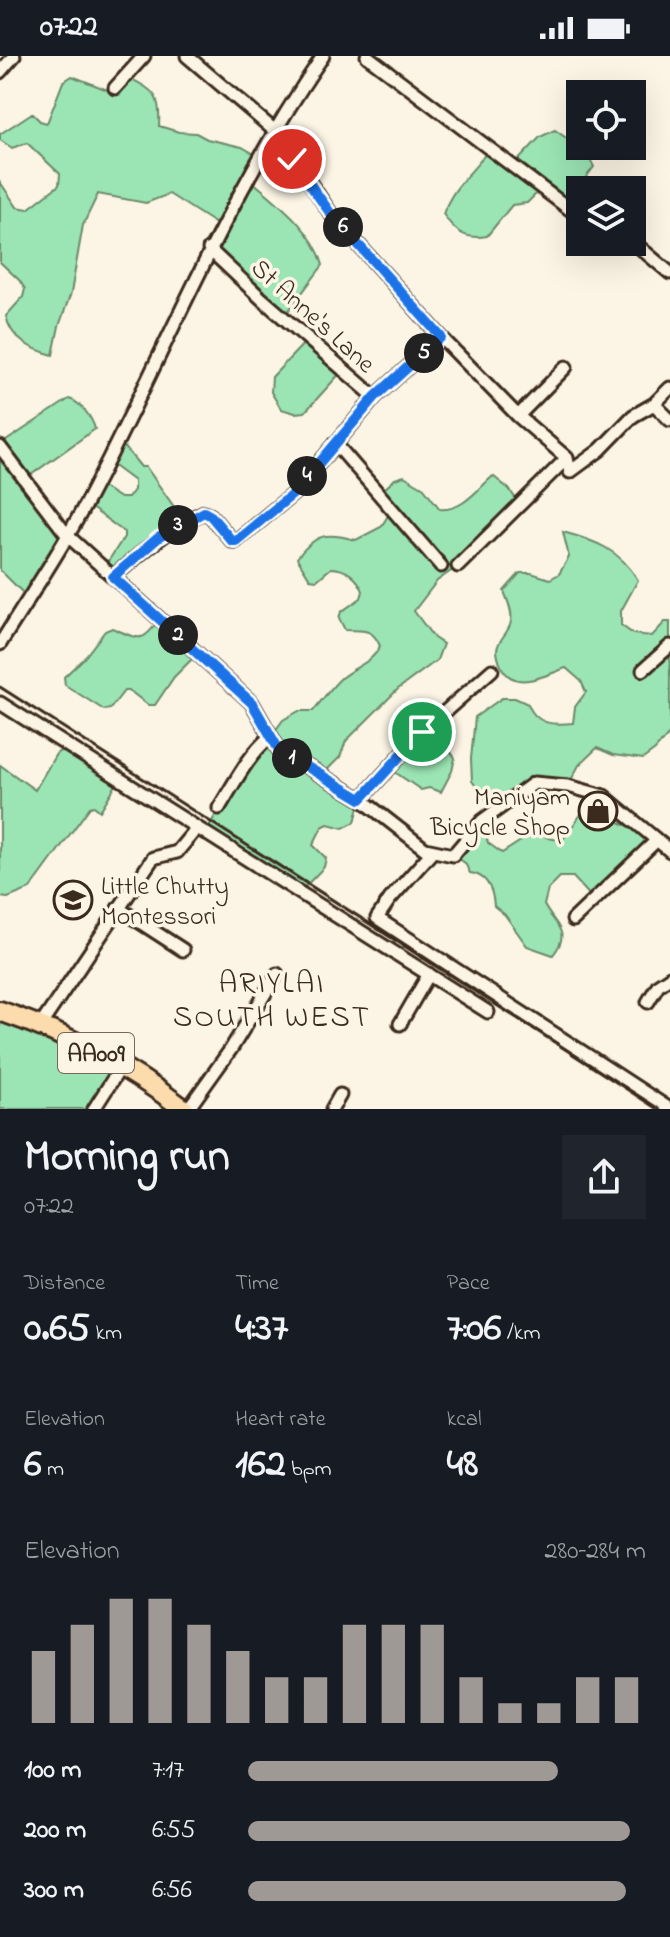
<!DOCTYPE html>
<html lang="en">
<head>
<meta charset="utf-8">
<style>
  :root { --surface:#171b24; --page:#20242c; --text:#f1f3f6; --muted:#9ea1a6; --accent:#9f9995 }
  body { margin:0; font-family:"Indie Flower",sans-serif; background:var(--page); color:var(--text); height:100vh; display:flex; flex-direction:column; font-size:30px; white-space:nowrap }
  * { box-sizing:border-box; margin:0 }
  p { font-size:26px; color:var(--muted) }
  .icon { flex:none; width:44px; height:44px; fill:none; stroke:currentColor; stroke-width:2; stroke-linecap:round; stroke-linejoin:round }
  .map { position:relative; height:1053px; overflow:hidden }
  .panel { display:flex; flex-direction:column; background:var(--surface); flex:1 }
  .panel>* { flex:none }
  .controls { position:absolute; left:566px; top:24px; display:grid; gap:16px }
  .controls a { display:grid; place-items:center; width:80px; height:80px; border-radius:0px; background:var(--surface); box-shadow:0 8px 32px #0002; font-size:40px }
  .pin { position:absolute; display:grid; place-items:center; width:68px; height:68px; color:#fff; margin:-34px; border:4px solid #fff; border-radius:50%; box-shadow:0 2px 8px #0007 }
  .km { position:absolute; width:40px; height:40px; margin:-20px; border-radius:50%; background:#222; color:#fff; font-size:22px; line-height:40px; text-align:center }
  .round { display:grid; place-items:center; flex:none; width:84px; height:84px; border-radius:0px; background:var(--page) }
  .summary { display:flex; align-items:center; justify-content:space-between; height:136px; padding:0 24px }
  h1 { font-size:44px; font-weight:800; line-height:60px }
  .stats { display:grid; grid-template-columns:repeat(3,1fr); gap:12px; height:136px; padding:8px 24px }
  .stats div { display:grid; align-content:center }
  .stats b { font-size:40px; font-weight:800 }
  .stats small { font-size:22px; font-weight:400 }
  .stats p { font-size:22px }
  .chart { height:224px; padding:16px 24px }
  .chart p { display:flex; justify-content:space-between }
  .chart svg { width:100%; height:144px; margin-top:8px; stroke:var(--accent); stroke-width:6 }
  ul { padding:0 24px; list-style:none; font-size:26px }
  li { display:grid; grid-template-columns:128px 96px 1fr; align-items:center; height:60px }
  li i { height:20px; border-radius:10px; background:var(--accent) }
  .status { display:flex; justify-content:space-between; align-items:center; height:56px; padding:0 40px; background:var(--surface); direction:ltr }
  .status svg { height:22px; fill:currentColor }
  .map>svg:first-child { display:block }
  .green { fill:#9be5b4; stroke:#6b8869; stroke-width:2 }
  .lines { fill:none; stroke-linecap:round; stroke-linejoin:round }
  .minor-casing { stroke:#3b2a1e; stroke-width:17 }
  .trunk-casing { stroke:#3b2a1e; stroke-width:24 }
  .minor { stroke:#fcf5e5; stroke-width:11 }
  .trunk { stroke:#fcdcac; stroke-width:18 }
  .rail { stroke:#3b2a1e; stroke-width:3 }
  .route-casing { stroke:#fff; stroke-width:16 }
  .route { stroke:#1a73e8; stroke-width:10 }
  .labels { text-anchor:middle; stroke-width:7; stroke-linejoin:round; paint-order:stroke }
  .shield { fill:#fcf5e5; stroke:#75675a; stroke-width:2 }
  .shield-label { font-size:24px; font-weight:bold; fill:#3b2a1e }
  .street-label { font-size:26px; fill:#3b2a1e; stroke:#fcf5e5 }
  .poi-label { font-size:26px; fill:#3b2a1e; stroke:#fcf5e5; text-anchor:end }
  .quarter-label { font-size:30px; letter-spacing:2px; fill:#3b2a1e; stroke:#fcf5e5 }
</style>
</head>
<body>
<div class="status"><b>07:22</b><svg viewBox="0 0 49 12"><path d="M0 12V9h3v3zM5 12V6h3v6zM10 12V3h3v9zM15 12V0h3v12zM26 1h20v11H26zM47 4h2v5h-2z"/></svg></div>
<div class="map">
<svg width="670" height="1053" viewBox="0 0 670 1053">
  <rect width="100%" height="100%" fill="#fcf5e5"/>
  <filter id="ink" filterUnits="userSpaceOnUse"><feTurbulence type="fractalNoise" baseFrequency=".0125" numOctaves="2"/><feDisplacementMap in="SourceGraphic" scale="16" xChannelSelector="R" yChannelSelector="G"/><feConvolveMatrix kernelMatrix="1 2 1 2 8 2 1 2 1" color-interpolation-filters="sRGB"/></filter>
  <g filter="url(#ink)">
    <path class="green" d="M 72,20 L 120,39 L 126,20 C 154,35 161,37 159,70 L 179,76 L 196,77 L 207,83 L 242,91 L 258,100 L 246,120 C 274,144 313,172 323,209 L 283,262 L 203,191 L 216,168 L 169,138 L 146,147 L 98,138 L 83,169 L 71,237 L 59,270 L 53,299 C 31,293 11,284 6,260 L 23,241 L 25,233 L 19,224 L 0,206 L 0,126 L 17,151 L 28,153 L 59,129 L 60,118 L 27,87 L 12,92 L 0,84 L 0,78 L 32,57 L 40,65 L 47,67 L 63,26 Z
      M 555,74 L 586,96 L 594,111 L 564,149 L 542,132 L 527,147 L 512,149 L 487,180 C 465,184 455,176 443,158 C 454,128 472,118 489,93 L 513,110 L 540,81 Z
      M 308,283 L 343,314 L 305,356 L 295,357 L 281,353 L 271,336 L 272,321 Z
      M 69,343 C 80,346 92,361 95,373 L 24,424 L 67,479 L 28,542 L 0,514 L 0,406 L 6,400 L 0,389 Z
      M 118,383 L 141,411 L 146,411 L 184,465 L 113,521 L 97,507 L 109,504 L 124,481 L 124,476 L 86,448 L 96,427 L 120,442 L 128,442 L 134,434 L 134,425 L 107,405 Z
      M 404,420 L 424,432 L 440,453 C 462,455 477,434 493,420 L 509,433 L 520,449 L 458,510 L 437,525 L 414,555 L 434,582 L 443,588 L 437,604 L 398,633 L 346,685 L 340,701 L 322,719 L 361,743 L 355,766 L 343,772 L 328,768 L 322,771 L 313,789 L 326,802 L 324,811 L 299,837 L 205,779 L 219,752 L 283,664 L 299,655 L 313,655 C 322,644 330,633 339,624 C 352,611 372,608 380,590 C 372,571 363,575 345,574 L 339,562 L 341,556 L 361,542 L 363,535 C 358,522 346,512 331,512 L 317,524 L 310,523 L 297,502 C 316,477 327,476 356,484 L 381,471 L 389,458 L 380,437 L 395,423 Z
      M 563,476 C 596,485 619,493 638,524 L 621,555 L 621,569 L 633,578 L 652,580 L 665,566 L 670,566 L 670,677 L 655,694 L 643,703 L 613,699 L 597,692 L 579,709 L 568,730 L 534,727 L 494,754 L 472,725 L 471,703 L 475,661 L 502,642 L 515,642 L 528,648 C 536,669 553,669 573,667 L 575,651 L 586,636 L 581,625 L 566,612 C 546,619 515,636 502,612 C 499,606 497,600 497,593 C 499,582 510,576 511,565 C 513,555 507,544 504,535 L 520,517 L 531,517 L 550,523 L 559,518 L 569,501 Z
      M 160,562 L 198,597 L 174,621 L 155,649 L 148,649 L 130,635 L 124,635 L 110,653 L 104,654 L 65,629 L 64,621 L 84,602 L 105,575 L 112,572 C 140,583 142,589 160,562 Z
      M 435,665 L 444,686 L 455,702 L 452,715 L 441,736 L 429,732 L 421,734 L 389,712 Z
      M 67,690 L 119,724 L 100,755 L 94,750 L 90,751 L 30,833 L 8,842 L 0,841 L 0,709 L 35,734 L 56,698 Z
      M 582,757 L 606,767 L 615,764 L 625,769 L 636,768 L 656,785 L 594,844 L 573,821 L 560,821 L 548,833 L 544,849 C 555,870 572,875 553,899 L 527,890 L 505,859 L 494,850 C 493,835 488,819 470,817 L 465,807 L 453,799 L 482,765 L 488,787 L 502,797 L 538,774 C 546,783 553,785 564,782 Z
      M 0,957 L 122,1009 L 94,1053 L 0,1053 Z"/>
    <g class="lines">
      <defs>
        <path id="minor" d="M 187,0 L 275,75 L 331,158 L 441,281 L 518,360 L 567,402 L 570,416 L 600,394 L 633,360 L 654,348 L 670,332
          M 367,0 L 580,161
          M 0,16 L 14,0
          M 115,32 L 144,0
          M 632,185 L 670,217
          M 375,341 L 441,281
          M 654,348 L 670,364
          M 518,360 L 566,311
          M 335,387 L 441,510
          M 0,391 L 67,479 L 252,647 L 279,694 L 361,743 L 425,793 L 453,799 L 482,765 L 534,727 L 568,730 L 604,740 L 670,795
          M 458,510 L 567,402
          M 113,521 C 142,496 169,472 204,456 L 211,460 L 232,485 L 236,485 L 293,438 L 375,341 L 262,243 L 209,193
          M 0,588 C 29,541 61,495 86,447 C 165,298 226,140 323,0
          M 643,614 L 670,590
          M 0,647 L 488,956
          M 361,743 L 422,676 L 492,614
          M 219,752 C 234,728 248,699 270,681
          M 433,795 L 390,843 L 377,862 L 670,1053
          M 118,852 L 183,894
          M 573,864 L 656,785
          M 648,946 L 658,929 L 670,921
          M 400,968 L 429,918
          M 40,970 L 153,802 L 177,796 L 196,773
          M 94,1053 L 122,1009
          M 188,1053 L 231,993 L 277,918
          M 332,1053 L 340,1039"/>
        <path id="trunk" d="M 0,955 C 69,979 126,1009 184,1053"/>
      </defs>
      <use href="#minor" class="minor-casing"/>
      <use href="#trunk" class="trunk-casing"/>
      <use href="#minor" class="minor"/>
      <use href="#trunk" class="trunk"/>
      <path class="rail" d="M 0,631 L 659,1053"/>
    </g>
  </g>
  <g class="lines" filter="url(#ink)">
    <defs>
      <path id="route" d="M 292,103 L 331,158 L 441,281 L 375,341 L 293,438 L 236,485 L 232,485 L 211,460 L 204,456 L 158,482 L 113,521 L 252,647 L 279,694 L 361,743 L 422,676"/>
    </defs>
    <use href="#route" class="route-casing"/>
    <use href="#route" class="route"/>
  </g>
  <defs>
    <symbol id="shop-ring" viewBox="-11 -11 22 22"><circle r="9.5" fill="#fcf5e5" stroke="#3b2a1e" stroke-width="1.5"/><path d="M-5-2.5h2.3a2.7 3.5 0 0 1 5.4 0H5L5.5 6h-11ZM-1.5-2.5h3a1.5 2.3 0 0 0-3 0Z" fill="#3b2a1e"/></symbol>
    <symbol id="school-ring" viewBox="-11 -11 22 22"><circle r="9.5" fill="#fcf5e5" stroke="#3b2a1e" stroke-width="1.5"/><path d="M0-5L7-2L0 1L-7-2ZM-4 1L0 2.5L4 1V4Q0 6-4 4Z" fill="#3b2a1e"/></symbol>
  </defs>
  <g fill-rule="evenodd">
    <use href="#shop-ring" x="576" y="733" width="44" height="44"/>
    <use href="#school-ring" x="51" y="822" width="44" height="44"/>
  </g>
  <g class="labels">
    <rect class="shield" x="58" y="977" width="76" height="40" rx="6"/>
    <g class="shield-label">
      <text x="96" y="1005">AA009</text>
    </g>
    <g class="street-label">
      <text transform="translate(314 259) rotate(42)" y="9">St Anne's Lane</text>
    </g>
    <g class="poi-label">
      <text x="570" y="749">Maniyam<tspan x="570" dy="30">Bicycle Shop</tspan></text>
      <text x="101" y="838" text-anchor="start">Little Chutty<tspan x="101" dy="30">Montessori</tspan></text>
    </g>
    <g class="quarter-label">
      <text x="272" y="936">ARIYLAI<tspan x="272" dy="34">SOUTH WEST</tspan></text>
    </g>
  </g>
</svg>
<div class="controls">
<a><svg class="icon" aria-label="locate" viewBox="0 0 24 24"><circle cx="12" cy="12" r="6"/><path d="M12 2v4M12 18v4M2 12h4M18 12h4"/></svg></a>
<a><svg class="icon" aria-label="layers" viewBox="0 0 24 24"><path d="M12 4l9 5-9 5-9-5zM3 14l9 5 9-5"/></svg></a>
</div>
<div class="pin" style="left:422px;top:676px;background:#1e9e55"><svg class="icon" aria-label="arrive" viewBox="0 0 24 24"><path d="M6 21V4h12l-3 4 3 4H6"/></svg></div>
<div class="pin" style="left:292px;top:103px;background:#d93025"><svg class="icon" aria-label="check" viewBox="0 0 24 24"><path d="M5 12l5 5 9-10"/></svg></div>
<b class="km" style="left:292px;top:702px">1</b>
<b class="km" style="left:178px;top:579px">2</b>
<b class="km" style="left:178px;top:469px">3</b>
<b class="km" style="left:307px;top:420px">4</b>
<b class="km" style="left:424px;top:297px">5</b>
<b class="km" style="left:343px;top:171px">6</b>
</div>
<section class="panel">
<div class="summary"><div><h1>Morning run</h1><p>07:22</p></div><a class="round"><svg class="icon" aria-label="share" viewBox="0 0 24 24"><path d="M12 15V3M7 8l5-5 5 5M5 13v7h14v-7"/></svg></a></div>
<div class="stats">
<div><p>Distance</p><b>0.65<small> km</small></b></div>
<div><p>Time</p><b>4:37</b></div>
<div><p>Pace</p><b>7:06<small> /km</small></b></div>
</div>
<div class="stats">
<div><p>Elevation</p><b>6<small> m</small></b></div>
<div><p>Heart rate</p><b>162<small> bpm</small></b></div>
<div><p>kcal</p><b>48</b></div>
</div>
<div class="chart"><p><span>Elevation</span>280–284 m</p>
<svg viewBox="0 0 160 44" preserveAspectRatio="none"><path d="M5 44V22M15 44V14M25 44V6M35 44V6M45 44V14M55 44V22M65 44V30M75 44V30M85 44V14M95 44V14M105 44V14M115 44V30M125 44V38M135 44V38M145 44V30M155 44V30"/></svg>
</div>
<ul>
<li><b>100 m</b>7:17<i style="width:78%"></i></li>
<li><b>200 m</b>6:55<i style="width:96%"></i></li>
<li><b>300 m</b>6:56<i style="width:95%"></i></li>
</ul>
</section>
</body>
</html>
